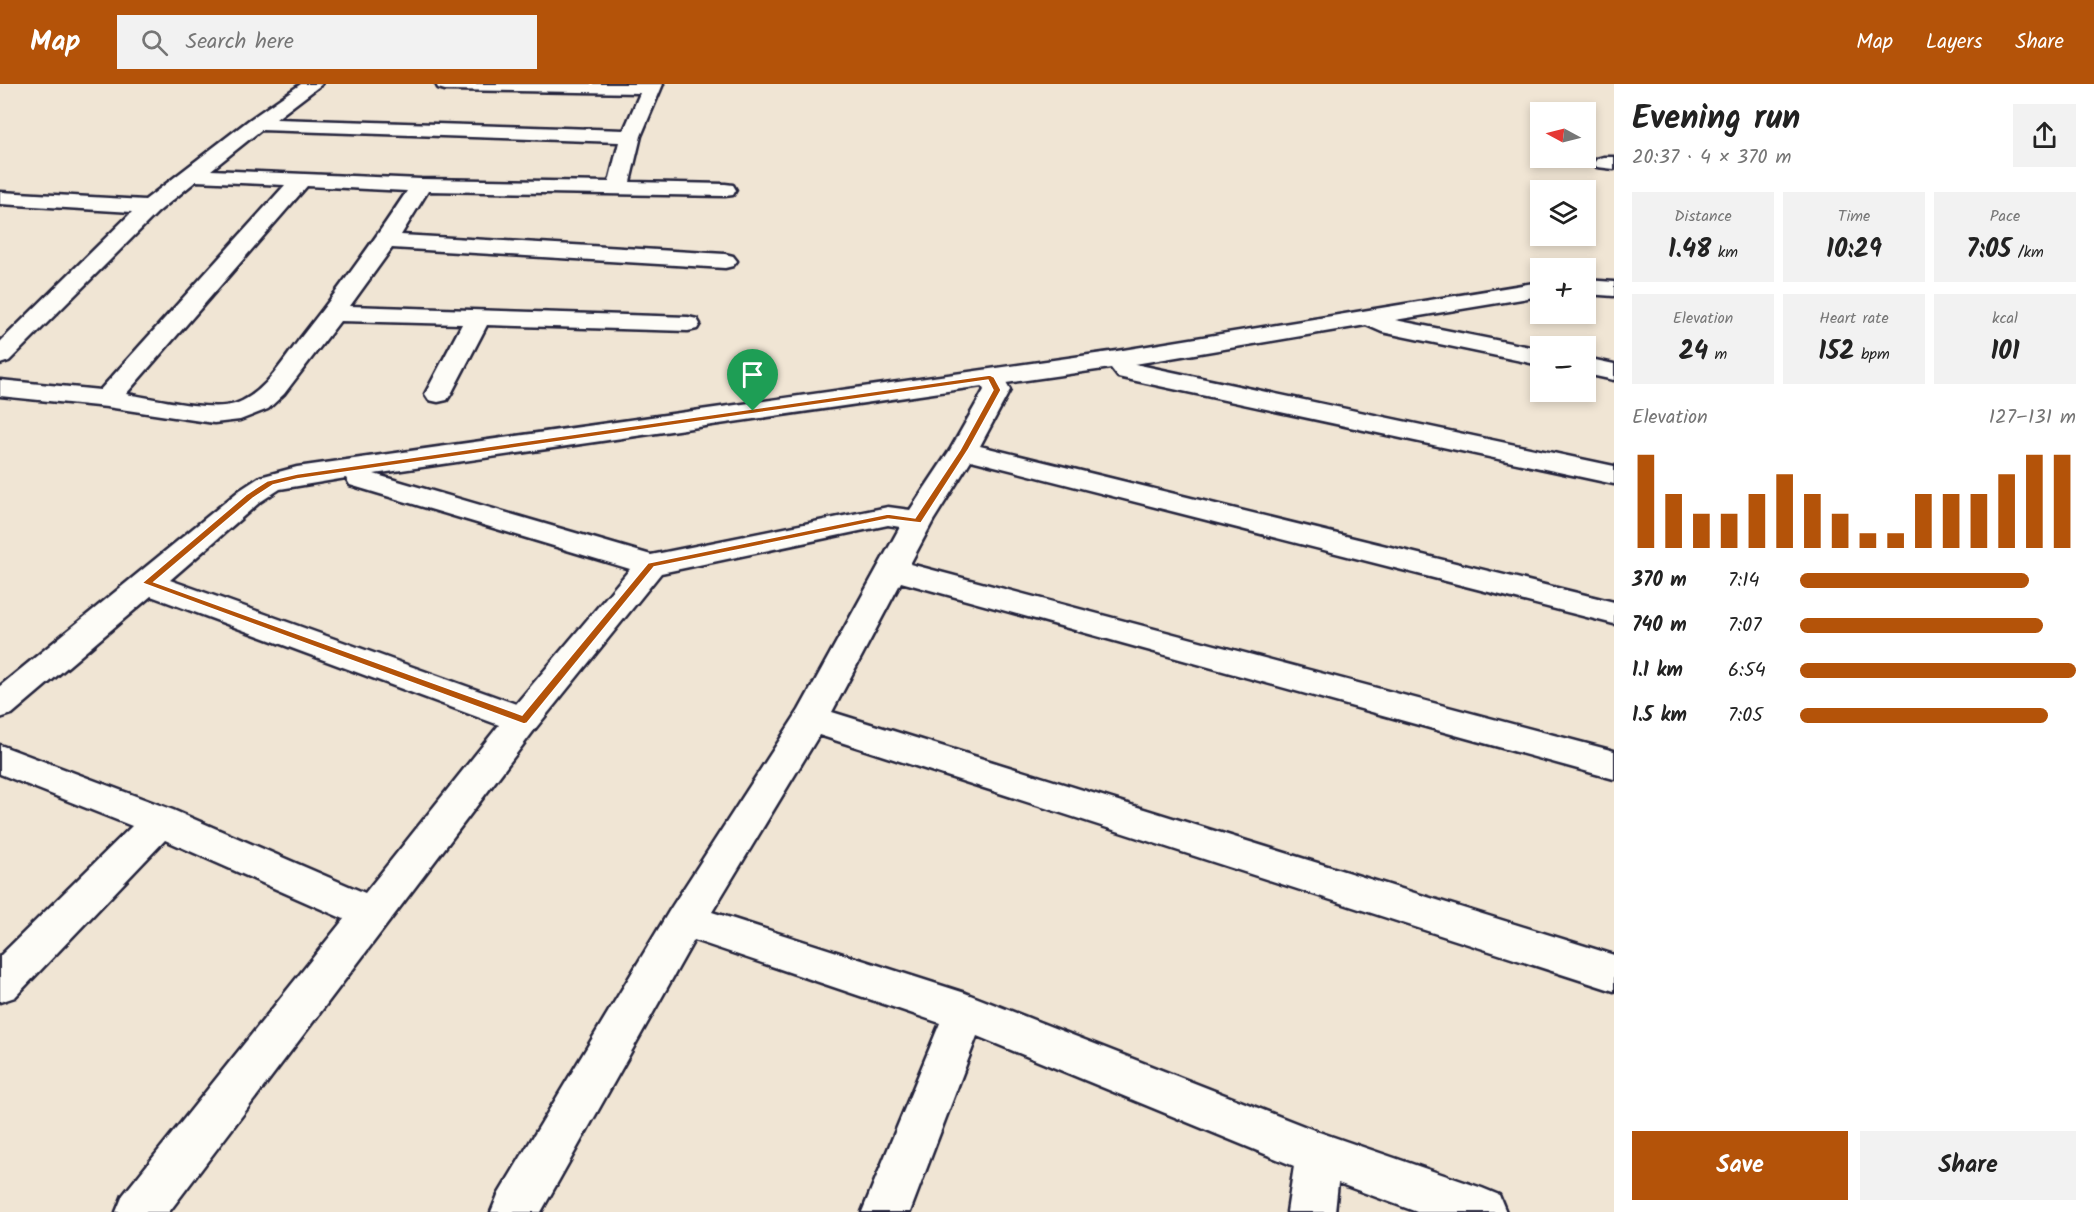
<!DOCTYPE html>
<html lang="en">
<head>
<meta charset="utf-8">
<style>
  :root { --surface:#fff; --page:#f2f2f2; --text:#222; --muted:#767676; --accent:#b45309 }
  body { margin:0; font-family:Kalam,sans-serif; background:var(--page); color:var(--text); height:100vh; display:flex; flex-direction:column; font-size:22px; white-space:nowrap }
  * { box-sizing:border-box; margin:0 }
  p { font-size:20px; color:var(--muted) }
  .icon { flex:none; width:33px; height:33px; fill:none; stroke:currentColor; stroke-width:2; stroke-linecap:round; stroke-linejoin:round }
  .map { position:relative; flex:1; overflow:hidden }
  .side { display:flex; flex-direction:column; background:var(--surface); width:480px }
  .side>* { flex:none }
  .needle { width:39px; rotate:277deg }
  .controls { position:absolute; left:1530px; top:18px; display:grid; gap:12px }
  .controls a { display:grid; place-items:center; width:66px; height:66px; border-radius:0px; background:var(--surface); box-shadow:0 3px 9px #0003; font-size:30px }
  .pin { position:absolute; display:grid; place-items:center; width:51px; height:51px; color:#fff; margin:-62px -26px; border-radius:50% 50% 50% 0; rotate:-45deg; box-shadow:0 0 6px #0007 }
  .pin .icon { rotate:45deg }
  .round { display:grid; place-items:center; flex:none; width:63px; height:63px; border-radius:0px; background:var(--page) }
  .overview { display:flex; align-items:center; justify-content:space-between; height:102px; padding:0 18px }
  h1 { font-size:33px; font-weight:700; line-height:45px }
  .metrics { display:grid; grid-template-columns:repeat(3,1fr); gap:9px; height:102px; padding:6px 18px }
  .metrics div { display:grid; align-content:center; border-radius:0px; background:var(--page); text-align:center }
  .metrics b { font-size:26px; font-weight:700 }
  .metrics small { font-size:16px; font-weight:400 }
  .metrics p { font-size:16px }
  .chart { height:168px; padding:12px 18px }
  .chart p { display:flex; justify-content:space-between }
  .chart svg { width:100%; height:108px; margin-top:6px; stroke:var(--accent); stroke-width:6 }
  .button { display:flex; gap:12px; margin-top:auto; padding:12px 18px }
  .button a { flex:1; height:69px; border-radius:0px; background:var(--accent); color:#fff; font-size:24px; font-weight:700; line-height:69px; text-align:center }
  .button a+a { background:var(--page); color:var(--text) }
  ul { padding:0 18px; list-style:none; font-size:20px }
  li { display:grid; grid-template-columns:96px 72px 1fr; align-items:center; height:45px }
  li i { height:15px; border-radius:8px; background:var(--accent) }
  header { display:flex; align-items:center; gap:36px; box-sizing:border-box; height:84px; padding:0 30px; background:var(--accent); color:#fff }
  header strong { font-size:28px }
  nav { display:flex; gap:33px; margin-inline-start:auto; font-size:21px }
  .search { width:420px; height:54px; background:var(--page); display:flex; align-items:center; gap:15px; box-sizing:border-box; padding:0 21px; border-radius:0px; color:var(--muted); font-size:22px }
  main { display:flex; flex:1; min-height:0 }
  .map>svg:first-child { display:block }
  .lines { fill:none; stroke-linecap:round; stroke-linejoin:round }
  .minor-casing { stroke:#22223b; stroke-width:5 }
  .minor { fill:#fdfcf7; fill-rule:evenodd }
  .route { fill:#b45309; stroke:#fff; stroke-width:1.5; fill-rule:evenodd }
</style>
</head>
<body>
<header>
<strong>Map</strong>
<div class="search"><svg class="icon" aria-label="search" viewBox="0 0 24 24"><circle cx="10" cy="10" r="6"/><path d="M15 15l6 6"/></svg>Search here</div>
<nav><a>Map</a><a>Layers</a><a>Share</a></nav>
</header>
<main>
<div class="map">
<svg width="1614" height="1128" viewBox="0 0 1614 1128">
  <rect width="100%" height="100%" fill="#f0e5d4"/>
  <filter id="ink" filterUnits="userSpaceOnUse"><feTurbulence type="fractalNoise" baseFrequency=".0167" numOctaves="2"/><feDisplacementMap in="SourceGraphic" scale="12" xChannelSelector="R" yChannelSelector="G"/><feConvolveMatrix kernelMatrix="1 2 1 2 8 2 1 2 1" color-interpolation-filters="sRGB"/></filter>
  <g filter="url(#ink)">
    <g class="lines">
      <defs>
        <path id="minor" d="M 301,0 L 322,0 L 276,35 L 624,46 L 640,9 L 445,6 L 438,4 L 436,0 L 663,0 L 641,52 L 630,98 L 725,100 L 733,101 L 736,106 L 733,111 L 725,112 L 428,107 L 401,151 L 725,170 L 733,172 L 737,177 L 733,182 L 725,184 L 392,164 L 350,222 L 688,233 L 697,235 L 700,240 L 697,245 L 688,247 L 487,241 L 451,310 L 447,316 L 438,318 L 429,316 L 425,310 L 462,240 L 340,237 L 284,310 L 268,325 L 240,336 L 214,339 L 107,323 L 0,312 L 0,296 L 100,306 L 285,101 L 196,97 L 158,128 L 9,277 L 0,280 L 0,258 L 132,128 L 0,120 L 0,108 L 145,116 L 249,36 ZM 261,46 L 619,58 L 609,98 L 421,95 L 211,86 ZM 307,102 L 407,107 C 374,157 339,205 302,252 C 284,275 265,310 235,320 C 210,328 153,314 126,310 Z
          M 1604,73 L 1614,73 L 1614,85 L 1597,83 L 1594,79 L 1597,75 Z
          M 1586,196 L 1614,198 L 1614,212 L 1586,210 Z
          M 1540,198 L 1540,212 L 1395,236 L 1540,265 L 1540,281 L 1382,248 L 1366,241 L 1135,280 L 1614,382 L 1614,400 L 1127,295 L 1118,293 L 1111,284 L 1006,299 L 1010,306 L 980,362 L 1614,518 L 1614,540 L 971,376 L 933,437 L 910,480 L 1614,667 L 1614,695 L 901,498 L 832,628 L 1614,871 L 1614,907 L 819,651 L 712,828 L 965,909 L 1319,1048 L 1482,1104 L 1499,1111 L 1506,1128 L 1417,1128 L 1338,1099 L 1335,1128 L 1287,1128 L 1294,1082 L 977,952 L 910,1128 L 862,1128 L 940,939 L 694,856 L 541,1128 L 491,1128 L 498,1111 L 671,824 L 799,626 L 900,443 L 888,441 L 661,489 L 535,645 L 169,1128 L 116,1128 L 123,1111 L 344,835 L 165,756 L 15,913 L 0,918 L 0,872 L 132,742 L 0,690 L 0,661 L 173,726 L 365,809 L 499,641 L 151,512 L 12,630 L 0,634 L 0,602 L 240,406 L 260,393 L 297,383 L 1117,267 ZM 982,302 L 984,306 L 950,366 L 910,426 L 888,423 L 651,471 L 374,390 ZM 346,394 L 350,401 L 630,485 L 516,620 L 170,496 L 260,418 L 280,405 Z
          M 1586,274 L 1614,280 L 1614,296 L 1586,290 Z"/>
      </defs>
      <use href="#minor" class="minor-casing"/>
      <use href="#minor" class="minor"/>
    </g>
  </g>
  <path class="route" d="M 990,291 L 994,293 L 1001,306 L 968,366 L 921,439 L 888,435 L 654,483 L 527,639 L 524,640 L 142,499 L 247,410 L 267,397 L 297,390 ZM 988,296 L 993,306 L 960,366 L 915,434 L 888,430 L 648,479 L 522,631 L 154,498 L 253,414 L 273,401 L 297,395 Z"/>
</svg>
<div class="controls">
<a><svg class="needle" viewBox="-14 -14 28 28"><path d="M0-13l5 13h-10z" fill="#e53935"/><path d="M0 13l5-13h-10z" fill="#767676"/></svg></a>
<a><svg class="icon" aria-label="layers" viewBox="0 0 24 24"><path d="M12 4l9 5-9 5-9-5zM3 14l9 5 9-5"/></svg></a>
<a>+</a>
<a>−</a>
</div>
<div class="pin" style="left:753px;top:327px;background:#1e9e55"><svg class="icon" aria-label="arrive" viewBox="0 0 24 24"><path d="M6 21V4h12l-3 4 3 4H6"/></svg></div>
</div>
<section class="side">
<div class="overview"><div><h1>Evening run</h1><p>20:37 · 4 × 370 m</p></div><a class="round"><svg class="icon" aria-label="share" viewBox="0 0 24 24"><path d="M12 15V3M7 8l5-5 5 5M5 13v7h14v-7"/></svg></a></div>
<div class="metrics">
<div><p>Distance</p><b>1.48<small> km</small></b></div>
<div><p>Time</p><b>10:29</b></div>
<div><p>Pace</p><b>7:05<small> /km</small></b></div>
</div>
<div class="metrics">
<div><p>Elevation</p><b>24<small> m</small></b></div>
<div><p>Heart rate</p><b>152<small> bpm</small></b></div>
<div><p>kcal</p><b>101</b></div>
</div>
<div class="chart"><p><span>Elevation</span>127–131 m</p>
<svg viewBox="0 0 160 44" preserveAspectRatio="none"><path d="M5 44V6M15 44V22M25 44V30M35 44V30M45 44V22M55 44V14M65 44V22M75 44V30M85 44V38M95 44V38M105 44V22M115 44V22M125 44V22M135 44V14M145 44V6M155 44V6"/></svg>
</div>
<ul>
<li><b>370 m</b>7:14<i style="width:83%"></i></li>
<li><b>740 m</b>7:07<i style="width:88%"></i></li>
<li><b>1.1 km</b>6:54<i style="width:100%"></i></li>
<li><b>1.5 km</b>7:05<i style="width:90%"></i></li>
</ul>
<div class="button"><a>Save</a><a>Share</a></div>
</section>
</main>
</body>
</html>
